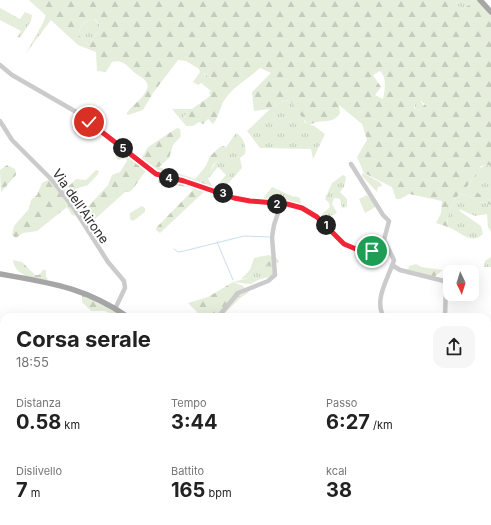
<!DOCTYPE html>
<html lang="it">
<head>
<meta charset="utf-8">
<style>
  :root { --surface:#fff; --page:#f6f6f6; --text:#222; --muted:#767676 }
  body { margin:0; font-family:Inter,sans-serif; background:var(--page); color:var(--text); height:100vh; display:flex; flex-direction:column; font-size:15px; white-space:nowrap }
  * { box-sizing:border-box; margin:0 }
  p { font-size:13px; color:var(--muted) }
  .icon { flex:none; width:22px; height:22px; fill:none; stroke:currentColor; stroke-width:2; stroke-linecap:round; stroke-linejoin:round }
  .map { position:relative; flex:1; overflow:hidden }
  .sheet { position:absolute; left:0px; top:313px; width:491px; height:212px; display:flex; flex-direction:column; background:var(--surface); border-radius:12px 12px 0 0; box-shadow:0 4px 16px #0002 }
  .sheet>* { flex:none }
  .needle { width:26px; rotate:176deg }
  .controls { position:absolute; left:443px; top:265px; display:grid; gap:8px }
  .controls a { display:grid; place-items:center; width:36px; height:36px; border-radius:8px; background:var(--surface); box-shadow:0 4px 16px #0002; font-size:20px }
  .pin { position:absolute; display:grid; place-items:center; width:34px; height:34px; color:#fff; margin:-17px; border:2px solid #fff; border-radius:50%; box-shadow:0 1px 4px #0007 }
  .km { position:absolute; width:20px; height:20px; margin:-10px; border-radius:50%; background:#222; color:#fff; font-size:11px; line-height:20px; text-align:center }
  .round { display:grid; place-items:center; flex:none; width:42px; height:42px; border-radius:12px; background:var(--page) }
  .headline { display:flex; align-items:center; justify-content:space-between; height:68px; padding:0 16px }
  h1 { font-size:22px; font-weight:700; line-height:30px }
  .stats { display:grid; grid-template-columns:repeat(3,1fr); gap:6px; height:68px; padding:4px 16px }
  .stats div { display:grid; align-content:center }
  .stats b { font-size:20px; font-weight:700 }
  .stats small { font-size:11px; font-weight:400 }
  .stats p { font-size:11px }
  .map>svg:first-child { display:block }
  .grass { fill:url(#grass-tufts) }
  .forest { fill:url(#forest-firs); fill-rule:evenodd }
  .garden { fill:#e5eddb }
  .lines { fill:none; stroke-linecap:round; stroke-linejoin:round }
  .stream { stroke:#c6dfee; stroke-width:1 }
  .minor { stroke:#cbcbcb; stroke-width:4.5 }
  .major { stroke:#a6a6a6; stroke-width:5.5 }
  .route-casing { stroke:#fff; stroke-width:8 }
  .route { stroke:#f12535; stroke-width:5 }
  .labels { text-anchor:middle; stroke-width:4; stroke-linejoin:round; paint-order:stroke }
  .street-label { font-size:13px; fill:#2e2e2e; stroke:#fff }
</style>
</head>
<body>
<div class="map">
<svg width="491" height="525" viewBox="0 0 491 525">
  <defs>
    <pattern id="grass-tufts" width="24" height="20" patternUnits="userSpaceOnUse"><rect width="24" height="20" fill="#e5eddb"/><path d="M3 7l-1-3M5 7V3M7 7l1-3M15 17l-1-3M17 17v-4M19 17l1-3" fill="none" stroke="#c5ccbc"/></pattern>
    <pattern id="forest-firs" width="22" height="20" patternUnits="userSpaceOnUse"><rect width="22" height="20" fill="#e5eddb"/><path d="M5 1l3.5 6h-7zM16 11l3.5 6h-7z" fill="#c5ccbc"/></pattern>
  </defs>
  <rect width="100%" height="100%" fill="#fff"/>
  <path class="grass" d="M 457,0 L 473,0 L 469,5 L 462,9 L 456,5 Z
    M 0,8 L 20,19 L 25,12 L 32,15 L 31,21 L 20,38 L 17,37 L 21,31 L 0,20 Z
    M 46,15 L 51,20 L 26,53 L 43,23 Z
    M 94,19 L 99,24 L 100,30 L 88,45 L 79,35 C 79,26 85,20 94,19 Z
    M 202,73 L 216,80 L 216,90 L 211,95 L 209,93 L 211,91 L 201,83 Z
    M 285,100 L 290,101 L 302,115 L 305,123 L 314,126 L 325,134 L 313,159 L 311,149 L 260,148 L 247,131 L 270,109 Z
    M414.5 106a4.5 4.5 0 1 1 9 0a4.5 4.5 0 1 1-9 0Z
    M 172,109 L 193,109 L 185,115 L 182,121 Z
    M 236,133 C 243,136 247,147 245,154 L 240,158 L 242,168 L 223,189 L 221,186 L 214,189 L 226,175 L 218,167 L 208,179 C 211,168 216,161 226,153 L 226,147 Z
    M 489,165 L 491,168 L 491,200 L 467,188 L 479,168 Z
    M 363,170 L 363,173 L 381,183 L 382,186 L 378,187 L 377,192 L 362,176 Z
    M 343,175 L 346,177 L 344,187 L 340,192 L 347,199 L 347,207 L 342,208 L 340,199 L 334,198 L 332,204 L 337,213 L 326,218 L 321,215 L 330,207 L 329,203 L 325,199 L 332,183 Z
    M 272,187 L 294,197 L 295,196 L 300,198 L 301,204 L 298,205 C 287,200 272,200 261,201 Z
    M 460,193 L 491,205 L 491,232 L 488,227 L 487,214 L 475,216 L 459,209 L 461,212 L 481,226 L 483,234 C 471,246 460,231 448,227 C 445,217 453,201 460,193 Z
    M 491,257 L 491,267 L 484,267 L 485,261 Z
    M 260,264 L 273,266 L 274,271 L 272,276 L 258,280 L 251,284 L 233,282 L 248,278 Z"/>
  <path class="forest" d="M 29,0 L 457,0 L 456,5 L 462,9 L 469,5 L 473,0 L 478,0 L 491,14 L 491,168 L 489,165 L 481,166 L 467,187 L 491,200 L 491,205 L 460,193 C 453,201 445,217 448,227 L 436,223 L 441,213 L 442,201 L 409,194 L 400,199 L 396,199 L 392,187 L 364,173 L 357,157 L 367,140 L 362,124 L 339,105 L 340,113 C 334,123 327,120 317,122 C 314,123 311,124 308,125 L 290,101 L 285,100 L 270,109 L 254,111 L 252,92 L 271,73 L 260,68 C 249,78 234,86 225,99 C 220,106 219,117 213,124 L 208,119 L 203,124 L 199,122 L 193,126 L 186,126 L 182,121 C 190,103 218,101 216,80 L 203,73 L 201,83 L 198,85 L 193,82 L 200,72 L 199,69 L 186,61 L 178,60 L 153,93 L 143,110 L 128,115 L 127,113 C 133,104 143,99 147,89 C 150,80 141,78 135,73 C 128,67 123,59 112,62 L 106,72 L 97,71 L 96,52 L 78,45 ZM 95,19 L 99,24 L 100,30 L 88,45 L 79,35 C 79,25 86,19 95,19 ZM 380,71 C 387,77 385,91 383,99 L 375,95 L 381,87 L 373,75 ZM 422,101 L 425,104 L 419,111 L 414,108 L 414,105 Z
    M 177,128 L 180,129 L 181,136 L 173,145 L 169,158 L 159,167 L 195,179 L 206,166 L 210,156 L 220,147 L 224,146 L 227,149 L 226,153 L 213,165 L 208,179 L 214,189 L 157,172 L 140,161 L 148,147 Z
    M 120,146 L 147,169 L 132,190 L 129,192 L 125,192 L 94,220 L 85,210 L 108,185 L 112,175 L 120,172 L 127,161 L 126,158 L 118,160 L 116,158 L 116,152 Z
    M 7,165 L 15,169 L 16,175 L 1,192 L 0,170 Z
    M 96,170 L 99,171 L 98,174 L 88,185 L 78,188 L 71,197 L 72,202 L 71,204 L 56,184 L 61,185 L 65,190 L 76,179 L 86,180 Z
    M 156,175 L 207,189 L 160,233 L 156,230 L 156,228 L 193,190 L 189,187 L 159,183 Z
    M 50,179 L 78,216 L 72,215 L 67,207 L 37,231 L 23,233 L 16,238 L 12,235 L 14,226 L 29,209 L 31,200 L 37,195 L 42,183 Z
    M 142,206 L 145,208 L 145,212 L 133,221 L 130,219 L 130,213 Z
    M 269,255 L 277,258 L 279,262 L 270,266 L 260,264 L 248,278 L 241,279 L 250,270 L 254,258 Z
    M 13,260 L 22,262 L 35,275 L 39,275 L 43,270 L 46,270 L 46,277 L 48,279 L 47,280 C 34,278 15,277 13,260 Z
    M 416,264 L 421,267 L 443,270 L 434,277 L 408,271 L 409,266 Z
    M 233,282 L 243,286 L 249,292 L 239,299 L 221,317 L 194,317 L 197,312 L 188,303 L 208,297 Z
    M 82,294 L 118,313 L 114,315 L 105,311 L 91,311 L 82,302 Z"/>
  <path class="garden" d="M 367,195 L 377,206 L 365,213 L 359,199 Z"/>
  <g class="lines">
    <path class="stream" d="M 217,242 L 233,280
      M 174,249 L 178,252 L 184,251 L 244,236 L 269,237"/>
    <path class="minor" d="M 0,65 L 12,75 L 78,113 L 156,174 L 212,189 L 234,198 L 250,201 L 287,204 L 302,208 L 317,217 L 344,244 L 354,249 L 363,252 L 387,249
      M 0,121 L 12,140 L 52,180 L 75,210 L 108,262 L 124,281 L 125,288 L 115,309
      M 351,164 L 383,215 L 389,221 L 384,240 L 394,260 C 389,277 373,300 384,317
      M 392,265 L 400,270 L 444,281 L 446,286 L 445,317
      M 218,317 L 238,293 L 268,281 L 275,275 L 272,237 L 274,225 L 281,204
      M 487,519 L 491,521
      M 186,521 L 187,525
      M 311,525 L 313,521"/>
    <path class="major" d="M 480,0 L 491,12
      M 0,274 C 51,283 84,287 128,317
      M 0,495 L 4,500
      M 20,521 L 23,525
      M 401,521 L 407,525"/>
  </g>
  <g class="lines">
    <defs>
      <path id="route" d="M 89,122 L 156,174 L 184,181 L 234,198 L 250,201 L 287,204 L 302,208 L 317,217 L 344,244 L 363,252 L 372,251"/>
    </defs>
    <use href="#route" class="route-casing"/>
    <use href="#route" class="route"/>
  </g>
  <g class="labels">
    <g class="street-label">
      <text transform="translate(81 206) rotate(55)" y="5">Via dell'Airone</text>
    </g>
  </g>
</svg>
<div class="controls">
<a><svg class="needle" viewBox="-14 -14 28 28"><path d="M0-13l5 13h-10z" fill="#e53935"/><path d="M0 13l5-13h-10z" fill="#767676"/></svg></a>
</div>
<div class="pin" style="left:372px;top:251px;background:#1e9e55"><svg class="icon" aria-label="arrive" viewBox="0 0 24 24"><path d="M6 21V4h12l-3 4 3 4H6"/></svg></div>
<div class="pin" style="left:89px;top:122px;background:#d93025"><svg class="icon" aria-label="check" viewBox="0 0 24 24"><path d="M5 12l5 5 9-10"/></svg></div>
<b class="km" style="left:326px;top:225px">1</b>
<b class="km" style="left:277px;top:204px">2</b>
<b class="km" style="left:223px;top:193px">3</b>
<b class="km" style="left:169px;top:178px">4</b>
<b class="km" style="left:123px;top:148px">5</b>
<section class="sheet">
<div class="headline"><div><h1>Corsa serale</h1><p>18:55</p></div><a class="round"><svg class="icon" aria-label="share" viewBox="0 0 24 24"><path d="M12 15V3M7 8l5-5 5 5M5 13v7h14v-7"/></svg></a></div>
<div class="stats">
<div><p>Distanza</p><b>0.58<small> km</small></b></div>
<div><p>Tempo</p><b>3:44</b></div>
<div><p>Passo</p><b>6:27<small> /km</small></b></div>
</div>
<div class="stats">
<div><p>Dislivello</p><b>7<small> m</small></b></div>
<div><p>Battito</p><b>165<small> bpm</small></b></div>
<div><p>kcal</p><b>38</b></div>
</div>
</section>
</div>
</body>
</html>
